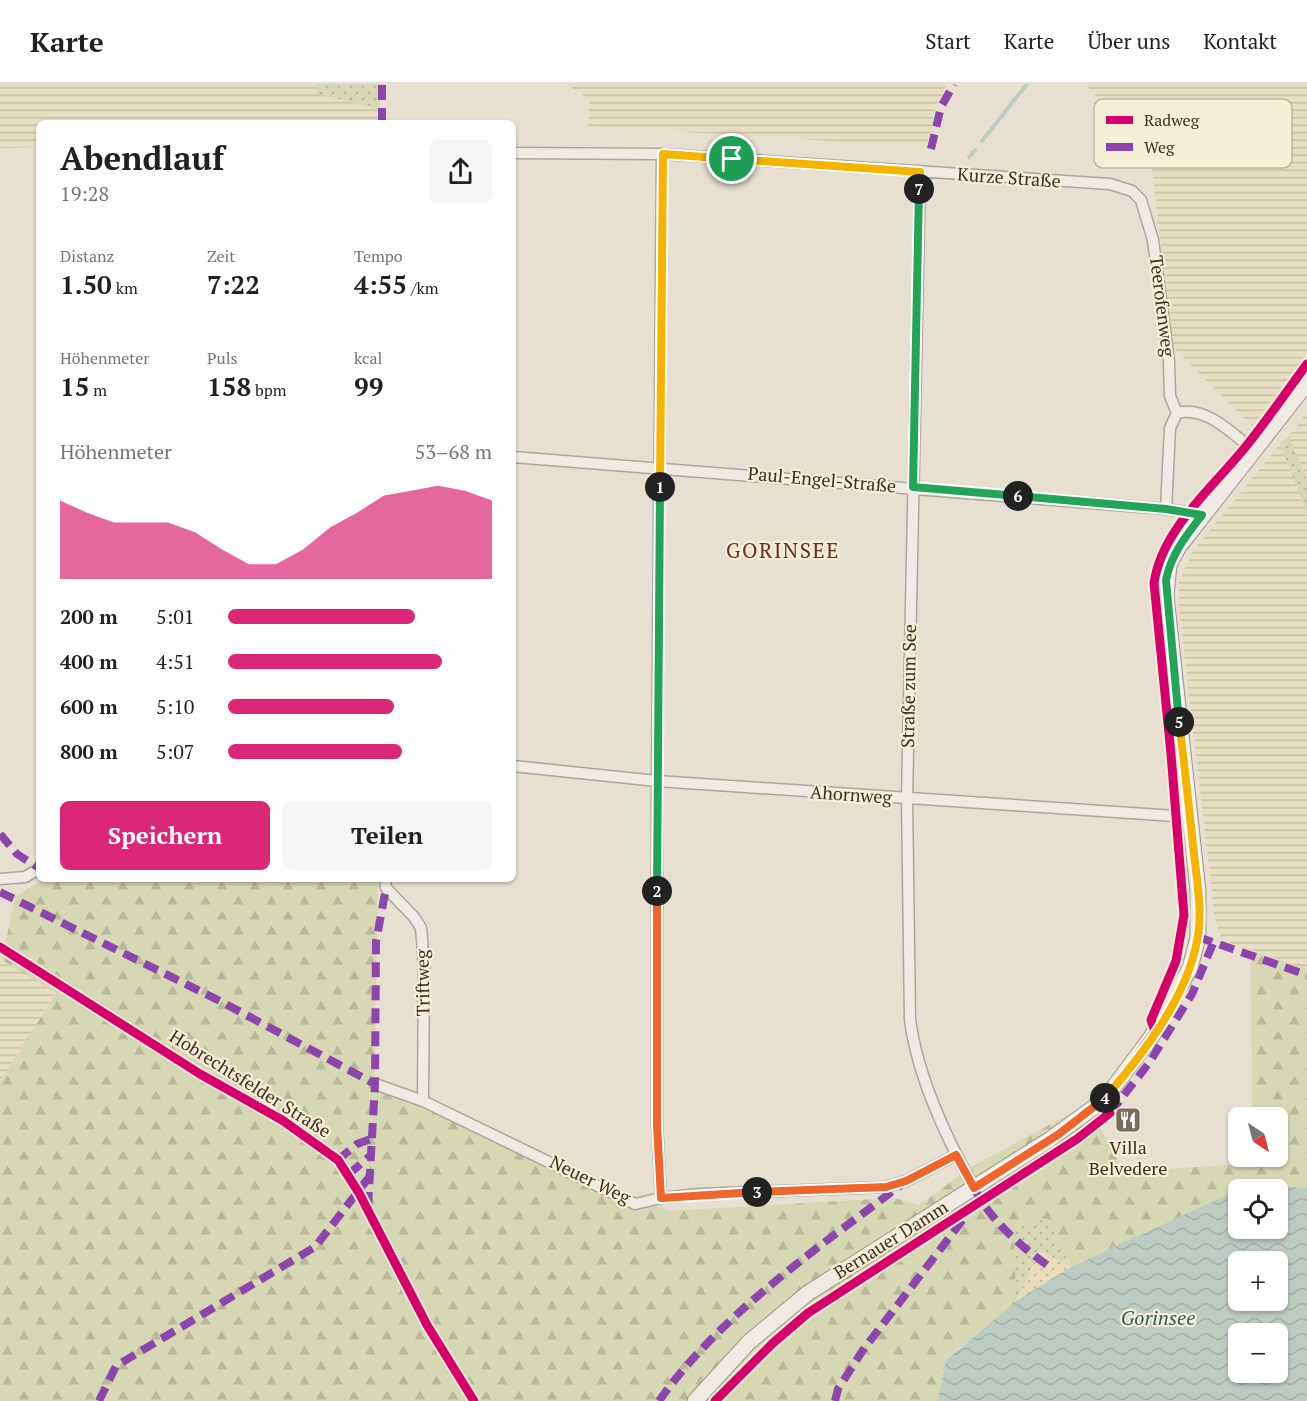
<!DOCTYPE html>
<html lang="de">
<head>
<meta charset="utf-8">
<style>
  :root { --surface:#fff; --page:#f6f6f6; --text:#202124; --muted:#757577; --line:#e0e0e0; --accent:#db2777 }
  body { margin:0; font-family:"PT Serif",serif; background:var(--page); color:var(--text); height:100vh; display:flex; flex-direction:column; font-size:22px; white-space:nowrap }
  * { box-sizing:border-box; margin:0 }
  p { font-size:20px; color:var(--muted) }
  .icon { flex:none; width:33px; height:33px; fill:none; stroke:currentColor; stroke-width:2; stroke-linecap:round; stroke-linejoin:round }
  .map { position:relative; flex:1; overflow:hidden }
  .panel { position:absolute; left:36px; top:36px; width:480px; height:762px; display:flex; flex-direction:column; background:var(--surface); border-radius:9px; box-shadow:0 2px 4px #0004 }
  .panel>* { flex:none }
  .needle { width:39px; rotate:144deg }
  .tools { position:absolute; left:1228px; top:1023px; display:grid; gap:12px }
  .tools a { display:grid; place-items:center; width:60px; height:60px; border-radius:9px; background:var(--surface); box-shadow:0 2px 4px #0004; font-size:30px }
  .pin { position:absolute; display:grid; place-items:center; width:51px; height:51px; color:#fff; margin:-26px; border:3px solid #fff; border-radius:50%; box-shadow:0 2px 6px #0007 }
  .km { position:absolute; width:30px; height:30px; margin:-15px; border-radius:50%; background:#222; color:#fff; font-size:16px; line-height:30px; text-align:center }
  .round { display:grid; place-items:center; flex:none; width:63px; height:63px; border-radius:9px; background:var(--page) }
  .headline { display:flex; align-items:center; justify-content:space-between; height:102px; padding:0 24px }
  h1 { font-size:33px; font-weight:700; line-height:45px }
  .figures { display:grid; grid-template-columns:repeat(3,1fr); gap:9px; height:102px; padding:6px 24px }
  .figures div { display:grid; align-content:center }
  .figures b { font-size:26px; font-weight:700 }
  .figures small { font-size:16px; font-weight:400 }
  .figures p { font-size:16px }
  .chart { height:168px; padding:12px 24px }
  .chart p { display:flex; justify-content:space-between }
  .chart svg { width:100%; height:108px; margin-top:6px; fill:var(--accent); opacity:.7 }
  .cta { display:flex; gap:12px; margin-top:auto; padding:12px 24px }
  .cta a { flex:1; height:69px; border-radius:9px; background:var(--accent); color:#fff; font-size:24px; font-weight:700; line-height:69px; text-align:center }
  .cta a+a { background:var(--page); color:var(--text) }
  ul { padding:0 24px; list-style:none; font-size:20px }
  li { display:grid; grid-template-columns:96px 72px 1fr; align-items:center; height:45px }
  li i { height:15px; border-radius:8px; background:var(--accent) }
  header { display:flex; align-items:center; gap:36px; box-sizing:border-box; height:84px; padding:0 30px; background:var(--surface); border-bottom:2px solid var(--line) }
  header strong { font-size:28px }
  nav { display:flex; gap:33px; margin-inline-start:auto; font-size:21px }
  .map>svg:first-child { display:block }
  .farmland { fill:url(#farmland-rules) }
  .grass { fill:url(#grass-dots) }
  .forest { fill:url(#forest-firs) }
  .sand { fill:url(#sand-dots) }
  .water { fill:url(#water-waves); fill-rule:evenodd }
  .lines { fill:none; stroke-linecap:round; stroke-linejoin:round }
  .stream { stroke:#bcccc2; stroke-width:4 }
  .minor-casing { stroke:#ada599; stroke-width:13 }
  .secondary-casing { stroke:#9c958a; stroke-width:17 }
  .minor { stroke:#efebe3; stroke-width:10 }
  .secondary { stroke:#efebe3; stroke-width:15 }
  .quiet { stroke:#8e44ad; stroke-width:8; stroke-dasharray:15 8; stroke-linecap:butt }
  .cycleway-casing { stroke:#f7eed8; stroke-width:13 }
  .cycleway { stroke:#d6006c; stroke-width:9 }
  .split-1-casing { stroke:#fff; stroke-width:12 }
  .split-2-casing { stroke:#fff; stroke-width:12 }
  .split-3-casing { stroke:#fff; stroke-width:12 }
  .split-4-casing { stroke:#fff; stroke-width:12 }
  .split-5-casing { stroke:#fff; stroke-width:12 }
  .split-6-casing { stroke:#fff; stroke-width:12 }
  .split-7-casing { stroke:#fff; stroke-width:12 }
  .split-8-casing { stroke:#fff; stroke-width:12 }
  .split-1 { stroke:#f5b400; stroke-width:8 }
  .split-2 { stroke:#22a559; stroke-width:8 }
  .split-3 { stroke:#f0652b; stroke-width:8 }
  .split-4 { stroke:#f0652b; stroke-width:8 }
  .split-5 { stroke:#f5b400; stroke-width:8 }
  .split-6 { stroke:#22a559; stroke-width:8 }
  .split-7 { stroke:#22a559; stroke-width:8 }
  .split-8 { stroke:#f5b400; stroke-width:8 }
  .labels { text-anchor:middle; stroke-width:4.5; stroke-linejoin:round; paint-order:stroke }
  .street-label { font-size:18px; fill:#3d2e20; stroke:#f7eed8 }
  .poi-label { font-size:18px; fill:#3d2e20; stroke:#f7eed8 }
  .water-label { font-size:20px; font-style:italic; fill:#2f5d5a; stroke:#f7eed8 }
  .quarter-label { font-size:21px; letter-spacing:1.5px; fill:#6b2e1e; stroke:#f7eed8 }
  .key { fill:#f7eed8; stroke:#bfb4a1; stroke-width:1.5 }
  .key-label { font-size:16px; fill:#3d2e20 }
</style>
</head>
<body>
<header>
<strong>Karte</strong>
<nav><a>Start</a><a>Karte</a><a>Über uns</a><a>Kontakt</a></nav>
</header>
<div class="map">
<svg width="1307" height="1317" viewBox="0 0 1307 1317">
  <defs>
    <pattern id="farmland-rules" width="6" height="5" patternUnits="userSpaceOnUse" patternTransform="scale(1.5)"><rect width="6" height="5" fill="#e6dfc2"/><path d="M0 2.5h6" fill="none" stroke="#c6c0a6"/></pattern>
    <pattern id="grass-dots" width="8" height="8" patternUnits="userSpaceOnUse" patternTransform="scale(1.5)"><rect width="8" height="8" fill="#d6d7b3"/><path d="M2 2h.1M6 6h.1" fill="none" stroke="#b9b99a" stroke-width="1.8" stroke-linecap="round"/></pattern>
    <pattern id="forest-firs" width="22" height="20" patternUnits="userSpaceOnUse" patternTransform="scale(1.5)"><rect width="22" height="20" fill="#d6d7b3"/><path d="M5 1l3.5 6h-7zM16 11l3.5 6h-7z" fill="#b9b99a"/></pattern>
    <pattern id="sand-dots" width="8" height="8" patternUnits="userSpaceOnUse" patternTransform="scale(1.5)"><rect width="8" height="8" fill="#eadcb9"/><path d="M2 2h.1M6 6h.1" fill="none" stroke="#cabd9f" stroke-width="1.8" stroke-linecap="round"/></pattern>
    <pattern id="water-waves" width="16" height="10" patternUnits="userSpaceOnUse" patternTransform="scale(1.5)"><rect width="16" height="10" fill="#bcccc2"/><path d="M0 5q4-4 8 0t8 0" fill="none" stroke="#a2b0a6"/></pattern>
  </defs>
  <rect width="100%" height="100%" fill="#e7e0d1"/>
  <path class="farmland" d="M 0,0 L 317,0 L 319,10 L 379,25 L 379,39 L 39,39 L 39,63 L 0,64 Z
    M 566,0 L 947,0 L 935,25 L 927,63 L 588,42 L 590,16 Z
    M 1085,0 L 1307,0 L 1307,270 L 1252,342 L 1172,262 L 1151,74 Z
    M 1307,328 L 1307,397 L 1289,352 Z
    M 1280,360 L 1307,428 L 1307,885 L 1222,856 L 1215,836 L 1179,525 L 1179,498 L 1193,467 Z
    M 0,874 L 56,908 L 0,998 Z"/>
  <path class="grass" d="M 317,0 L 382,0 L 379,25 L 318,10 Z
    M 1289,352 L 1307,397 L 1307,429 L 1280,360 Z
    M 1047,1134 L 1071,1183 L 1040,1166 L 1016,1217 L 1013,1145 Z"/>
  <path class="forest" d="M 44,795 L 378,795 L 374,1002 L 669,1127 L 893,1114 L 919,1121 L 971,1083 L 1088,1020 L 1124,1088 L 1252,1079 L 1252,1073 L 1278,1072 L 1278,1034 L 1252,1033 L 1251,867 L 1307,885 L 1307,1104 L 1250,1100 L 1071,1183 L 1047,1134 L 1014,1145 L 1016,1217 L 946,1275 L 938,1317 L 0,1317 L 0,998 L 56,909 L 2,876 L 15,813 Z"/>
  <path class="sand" d="M 1040,1166 L 1071,1183 L 1016,1217 Z"/>
  <path class="water" d="M 1250,1100 L 1307,1104 L 1307,1317 L 938,1317 L 946,1276 L 1016,1217 L 1071,1183 ZM 1239,1106 L 1278,1106 L 1278,1144 L 1239,1144 ZM 1239,1178 L 1278,1178 L 1278,1216 L 1239,1216 ZM 1239,1250 L 1278,1250 L 1278,1288 L 1239,1288 Z"/>
  <g class="lines">
    <path class="stream" d="M 982,57 L 1027,0
      M 969,73 L 975,66"/>
    <defs>
      <path id="minor" d="M 513,69 L 662,70 L 1110,100 L 1132,107 L 1141,116 L 1153,156 L 1169,277 L 1170,312 L 1177,329
        M 920,88 L 907,715 L 910,936 C 918,994 946,1053 974,1104
        M 513,373 L 1166,425 L 1202,431
        M 1166,425 L 1170,344 L 1177,329 C 1206,321 1233,350 1254,367
        M 513,682 L 657,697 L 1190,733
        M 0,795 L 25,793 L 39,785
        M 385,795 L 386,804 L 414,833 L 421,844 L 424,880 L 423,1017
        M 0,863 L 200,990 L 282,1036 L 338,1076 L 359,1109 L 427,1241 L 474,1317
        M 375,1000 L 423,1017 L 635,1120 L 661,1114 L 700,1110 L 886,1103 L 906,1097 L 956,1071
        M 661,1114 L 657,1041 L 657,697 L 662,70"/>
      <path id="secondary" d="M 695,1317 L 749,1258 L 808,1209 L 1049,1056 L 1104,1016 L 1152,952 L 1190,884 L 1198,853 L 1198,807 L 1166,512 L 1169,481 L 1178,464 L 1307,299"/>
    </defs>
    <use href="#minor" class="minor-casing"/>
    <use href="#secondary" class="secondary-casing"/>
    <use href="#minor" class="minor"/>
    <use href="#secondary" class="secondary"/>
    <path class="quiet" d="M 382,39 L 382,0
      M 931,65 L 941,23 L 954,0
      M 0,750 L 17,770 L 39,784
      M 0,808 L 220,917 L 375,1000
      M 1198,853 L 1307,891
      M 1110,1029 L 1149,979 L 1192,910 L 1214,857
      M 338,1076 L 357,1060 L 371,1055
      M 349,1090 L 371,1071
      M 974,1104 C 992,1138 1019,1161 1051,1184
      M 368,1123 L 375,1000 L 376,858 L 386,804
      M 99,1317 L 116,1282 L 315,1163 L 370,1092
      M 659,1317 C 721,1229 821,1162 906,1097
      M 835,1317 L 838,1305 L 863,1266 L 965,1133"/>
    <defs>
      <path id="cycleway" d="M 0,863 L 200,990 L 282,1036 L 338,1076 L 359,1109 L 427,1241 L 474,1317
        M 715,1317 L 773,1259 L 808,1229 L 1077,1055 L 1110,1029 L 1100,1020 L 1122,994 L 1155,947 L 1151,936 L 1176,877 L 1184,831 L 1171,670 L 1154,499 C 1162,444 1214,403 1247,361 C 1268,335 1287,307 1307,280"/>
    </defs>
    <use href="#cycleway" class="cycleway-casing"/>
    <use href="#cycleway" class="cycleway"/>
  </g>
  <g class="lines">
    <defs>
      <path id="split-1" d="M 660,403 L 663,70 L 732,75"/>
      <path id="split-2" d="M 657,807 L 660,403"/>
      <path id="split-3" d="M 657,807 L 657,1041 L 661,1114 L 757,1108"/>
      <path id="split-4" d="M 757,1108 L 886,1103 L 906,1097 L 956,1071 L 974,1104 L 1059,1050 L 1105,1014"/>
      <path id="split-5" d="M 1105,1014 C 1143,970 1186,915 1197,857 C 1203,830 1197,797 1194,770 C 1189,726 1185,682 1179,638"/>
      <path id="split-6" d="M 1018,412 L 1166,425 L 1202,431 C 1186,452 1171,470 1166,496 L 1179,638"/>
      <path id="split-7" d="M 919,105 L 913,403 L 1018,412"/>
      <path id="split-8" d="M 732,75 L 920,88 L 919,105"/>
    </defs>
    <use href="#split-1" class="split-1-casing"/>
    <use href="#split-2" class="split-2-casing"/>
    <use href="#split-3" class="split-3-casing"/>
    <use href="#split-4" class="split-4-casing"/>
    <use href="#split-5" class="split-5-casing"/>
    <use href="#split-6" class="split-6-casing"/>
    <use href="#split-7" class="split-7-casing"/>
    <use href="#split-8" class="split-8-casing"/>
    <use href="#split-1" class="split-1"/>
    <use href="#split-2" class="split-2"/>
    <use href="#split-3" class="split-3"/>
    <use href="#split-4" class="split-4"/>
    <use href="#split-5" class="split-5"/>
    <use href="#split-6" class="split-6"/>
    <use href="#split-7" class="split-7"/>
    <use href="#split-8" class="split-8"/>
  </g>
  <defs>
    <symbol id="restaurant-square" viewBox="-11 -11 22 22"><rect x="-9" y="-9" width="18" height="18" rx="4" fill="#786c5e" stroke="#f7eed8"/><path d="M-5-6h1v4h1v-4h1v4h1v-4h1v5L-1.5 .5V6h-2V.5L-5-1ZM5-6V6H3V1.5H1.5Q1.5-4 5-6Z" fill="#fff"/></symbol>
  </defs>
  <g fill-rule="evenodd">
    <use href="#restaurant-square" x="1113" y="1021" width="30" height="30"/>
  </g>
  <g class="labels">
    <g class="street-label">
      <text transform="translate(1009 94) rotate(4)" y="6">Kurze Straße</text>
      <text transform="translate(1162 222) rotate(83)" y="6">Teerofenweg</text>
      <text transform="translate(822 396) rotate(5)" y="6">Paul-Engel-Straße</text>
      <text transform="translate(909 602) rotate(-89)" y="6">Straße zum See</text>
      <text transform="translate(851 711) rotate(4)" y="6">Ahornweg</text>
      <text transform="translate(423 899) rotate(-91)" y="6">Triftweg</text>
      <text transform="translate(250 1000) rotate(32)" y="6">Hobrechtsfelder Straße</text>
      <text transform="translate(590 1096) rotate(26)" y="6">Neuer Weg</text>
      <text transform="translate(891 1156) rotate(-32)" y="6">Bernauer Damm</text>
    </g>
    <g class="poi-label">
      <text x="1128" y="1070">Villa<tspan x="1128" dy="21">Belvedere</tspan></text>
    </g>
    <g class="water-label">
      <text x="1158" y="1241">Gorinsee</text>
    </g>
    <g class="quarter-label">
      <text x="783" y="474">GORINSEE</text>
    </g>
  </g>
  <rect x="1094" y="15" width="198" height="69" rx="9" class="key"/>
  <rect x="1106" y="32" width="27" height="8" fill="#d6006c"/>
  <rect x="1106" y="59" width="27" height="8" fill="#8e44ad"/>
  <g class="key-label">
    <text x="1144" y="42">Radweg</text>
    <text x="1144" y="69">Weg</text>
  </g>
</svg>
<div class="tools">
<a><svg class="needle" viewBox="-14 -14 28 28"><path d="M0-13l5 13h-10z" fill="#e53935"/><path d="M0 13l5-13h-10z" fill="#757577"/></svg></a>
<a><svg class="icon" aria-label="locate" viewBox="0 0 24 24"><circle cx="12" cy="12" r="6"/><path d="M12 2v4M12 18v4M2 12h4M18 12h4"/></svg></a>
<a>+</a>
<a>−</a>
</div>
<div class="pin" style="left:732px;top:75px;background:#1e9e55"><svg class="icon" aria-label="arrive" viewBox="0 0 24 24"><path d="M6 21V4h12l-3 4 3 4H6"/></svg></div>
<b class="km" style="left:660px;top:403px">1</b>
<b class="km" style="left:657px;top:807px">2</b>
<b class="km" style="left:757px;top:1108px">3</b>
<b class="km" style="left:1105px;top:1014px">4</b>
<b class="km" style="left:1179px;top:638px">5</b>
<b class="km" style="left:1018px;top:412px">6</b>
<b class="km" style="left:919px;top:105px">7</b>
<section class="panel">
<div class="headline"><div><h1>Abendlauf</h1><p>19:28</p></div><a class="round"><svg class="icon" aria-label="share" viewBox="0 0 24 24"><path d="M12 15V3M7 8l5-5 5 5M5 13v7h14v-7"/></svg></a></div>
<div class="figures">
<div><p>Distanz</p><b>1.50<small> km</small></b></div>
<div><p>Zeit</p><b>7:22</b></div>
<div><p>Tempo</p><b>4:55<small> /km</small></b></div>
</div>
<div class="figures">
<div><p>Höhenmeter</p><b>15<small> m</small></b></div>
<div><p>Puls</p><b>158<small> bpm</small></b></div>
<div><p>kcal</p><b>99</b></div>
</div>
<div class="chart"><p><span>Höhenmeter</span>53–68 m</p>
<svg viewBox="0 0 160 44" preserveAspectRatio="none"><path d="M0 44V12L10 17L20 21L30 21L40 21L50 25L60 32L70 38L80 38L90 32L100 23L110 17L120 10L130 8L140 6L150 8L160 12V44z"/></svg>
</div>
<ul>
<li><b>200 m</b>5:01<i style="width:71%"></i></li>
<li><b>400 m</b>4:51<i style="width:81%"></i></li>
<li><b>600 m</b>5:10<i style="width:63%"></i></li>
<li><b>800 m</b>5:07<i style="width:66%"></i></li>
</ul>
<div class="cta"><a>Speichern</a><a>Teilen</a></div>
</section>
</div>
</body>
</html>
